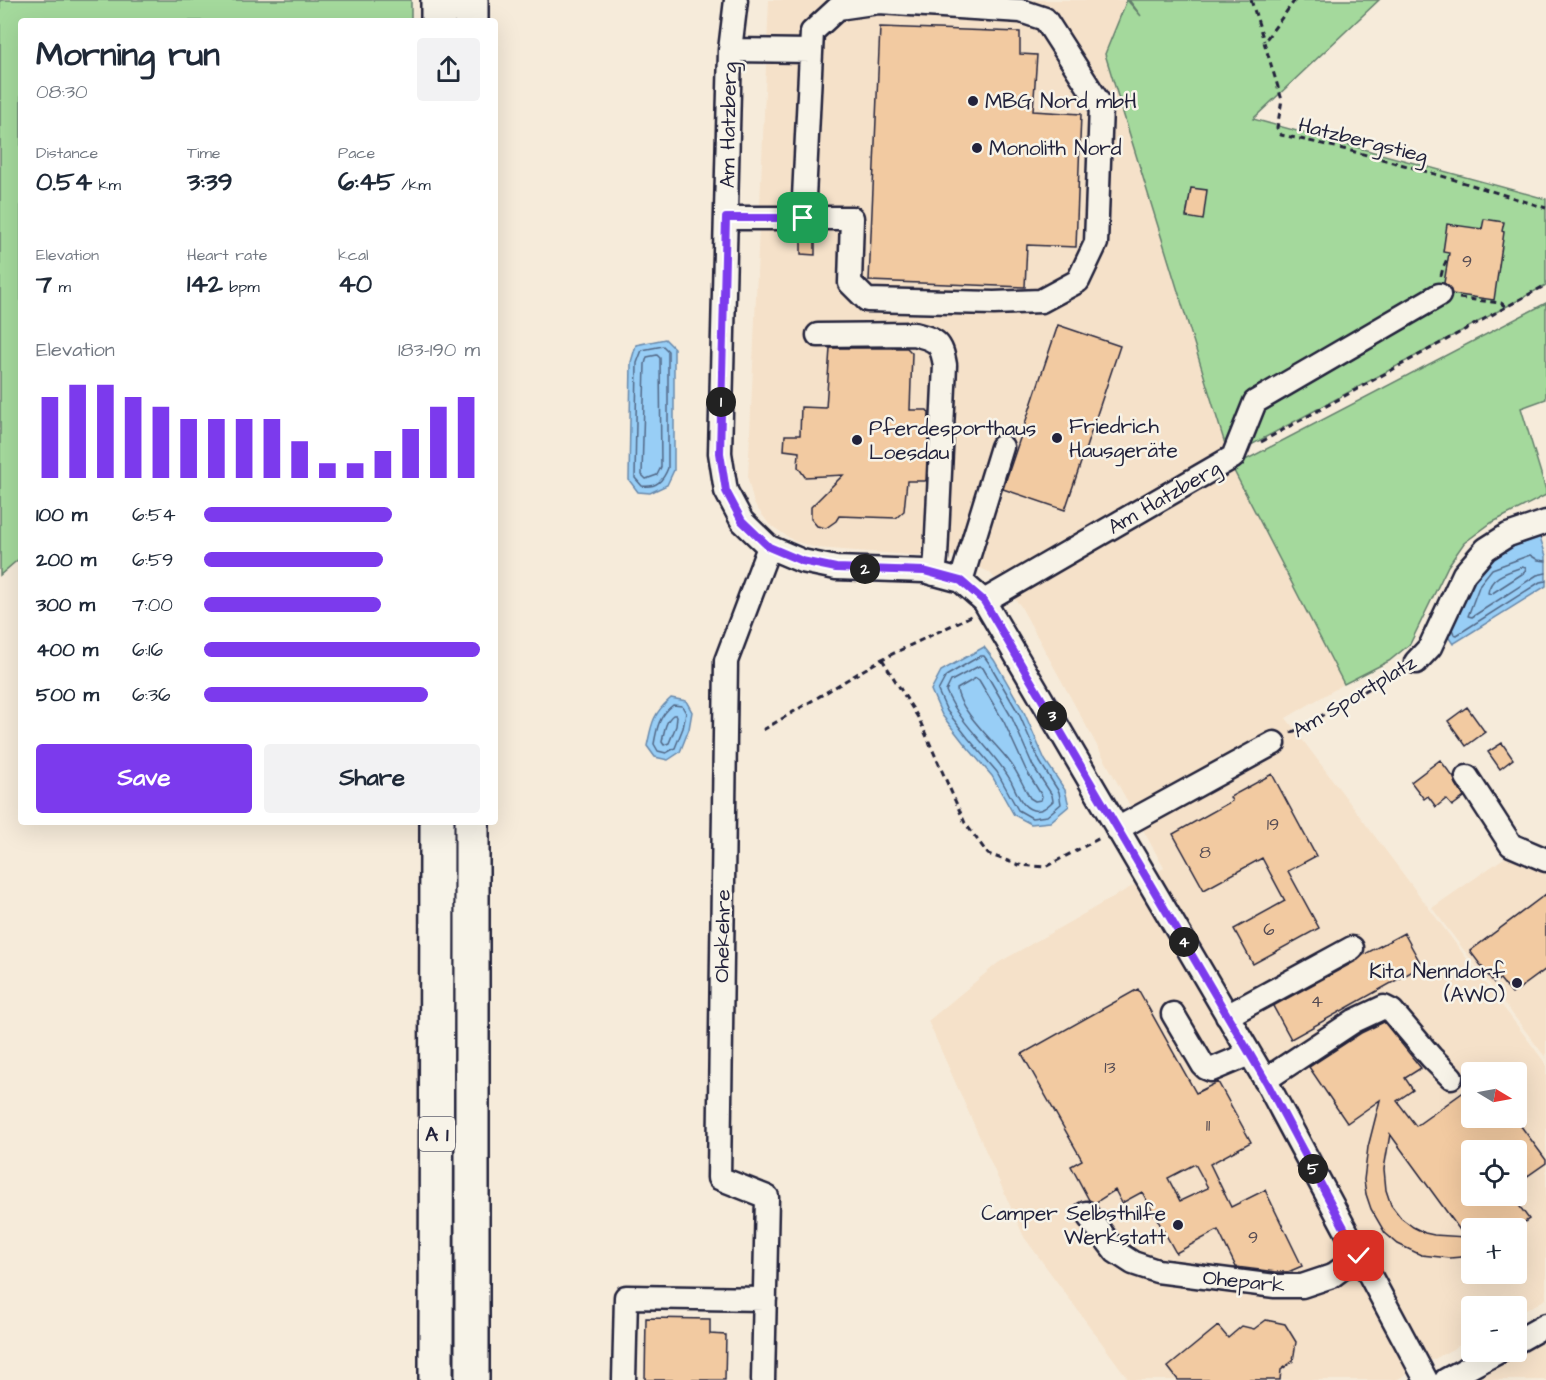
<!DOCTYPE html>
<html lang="en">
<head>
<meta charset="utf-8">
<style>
  :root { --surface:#fff; --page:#f2f2f3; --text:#1f2937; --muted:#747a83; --accent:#7c3aed }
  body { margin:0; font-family:"Architects Daughter",sans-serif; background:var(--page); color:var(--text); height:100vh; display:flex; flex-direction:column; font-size:22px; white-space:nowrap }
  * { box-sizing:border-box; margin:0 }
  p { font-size:20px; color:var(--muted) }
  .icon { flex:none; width:33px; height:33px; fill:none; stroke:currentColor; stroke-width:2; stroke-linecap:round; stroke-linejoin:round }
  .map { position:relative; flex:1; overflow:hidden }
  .drawer { position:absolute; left:18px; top:18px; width:480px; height:807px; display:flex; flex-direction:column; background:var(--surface); border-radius:6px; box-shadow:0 6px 24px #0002 }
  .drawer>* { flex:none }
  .needle { width:39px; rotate:100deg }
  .controls { position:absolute; left:1461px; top:1062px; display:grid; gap:12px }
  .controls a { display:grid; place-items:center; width:66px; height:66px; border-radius:6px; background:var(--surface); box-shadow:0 6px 24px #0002; font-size:30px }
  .pin { position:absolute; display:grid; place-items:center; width:51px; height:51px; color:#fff; margin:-26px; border-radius:12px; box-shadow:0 3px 9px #0006 }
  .km { position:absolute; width:30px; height:30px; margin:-15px; border-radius:50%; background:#222; color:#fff; font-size:16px; line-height:30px; text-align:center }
  .round { display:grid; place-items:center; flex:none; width:63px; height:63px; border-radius:6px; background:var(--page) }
  .overview { display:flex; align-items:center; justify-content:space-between; height:102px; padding:0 18px }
  h1 { font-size:33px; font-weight:700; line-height:45px }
  .stats { display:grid; grid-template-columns:repeat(3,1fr); gap:9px; height:102px; padding:6px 18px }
  .stats div { display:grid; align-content:center }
  .stats b { font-size:26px; font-weight:700 }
  .stats small { font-size:16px; font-weight:400 }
  .stats p { font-size:16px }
  .chart { height:168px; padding:12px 18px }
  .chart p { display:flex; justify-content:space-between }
  .chart svg { width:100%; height:108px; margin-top:6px; stroke:var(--accent); stroke-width:6 }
  .primary-button { display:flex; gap:12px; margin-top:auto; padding:12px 18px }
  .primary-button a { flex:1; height:69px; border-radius:6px; background:var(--accent); color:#fff; font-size:24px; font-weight:700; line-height:69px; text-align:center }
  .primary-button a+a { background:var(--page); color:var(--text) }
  ul { padding:0 18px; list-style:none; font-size:20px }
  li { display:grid; grid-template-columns:96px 72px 1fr; align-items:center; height:45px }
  li i { height:15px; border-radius:8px; background:var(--accent) }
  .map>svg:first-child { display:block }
  .built { fill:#f5e1c9; fill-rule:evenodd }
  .green { fill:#a4d99c; stroke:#637e6c; stroke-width:1.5 }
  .water { fill:#98cef6; stroke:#6989ab; stroke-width:1.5 }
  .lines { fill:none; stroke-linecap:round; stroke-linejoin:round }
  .shore { stroke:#516786; stroke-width:1.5 }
  .building { fill:#f2caa1; stroke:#22223b; stroke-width:1.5; fill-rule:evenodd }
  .minor-casing { stroke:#22223b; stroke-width:27 }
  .highway-casing { stroke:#22223b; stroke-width:38 }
  .path { stroke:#22223b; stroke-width:3; stroke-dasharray:6 4.5; stroke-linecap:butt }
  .minor { stroke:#f7f3e8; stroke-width:22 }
  .highway { stroke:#f7f3e8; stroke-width:33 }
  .route-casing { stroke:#fff; stroke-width:12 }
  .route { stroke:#7c3aed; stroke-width:8 }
  .poi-dot { fill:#22223b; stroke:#f7f3e8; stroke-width:2 }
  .labels { text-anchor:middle; stroke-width:5; stroke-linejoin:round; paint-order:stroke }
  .number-label { font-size:18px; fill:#564c54 }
  .shield { fill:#f7f3e8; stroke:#62616f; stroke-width:1.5 }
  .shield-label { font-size:20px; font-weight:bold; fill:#22223b }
  .poi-label { font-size:21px; fill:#22223b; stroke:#f7f3e8; text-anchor:start }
  .street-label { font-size:21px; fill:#22223b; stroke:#f7f3e8 }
</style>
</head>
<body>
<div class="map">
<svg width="1546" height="1380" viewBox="0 0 1546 1380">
  <rect width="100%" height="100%" fill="#f6ebda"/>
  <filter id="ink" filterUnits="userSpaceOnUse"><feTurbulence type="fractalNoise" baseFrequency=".0167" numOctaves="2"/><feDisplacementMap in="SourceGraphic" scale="12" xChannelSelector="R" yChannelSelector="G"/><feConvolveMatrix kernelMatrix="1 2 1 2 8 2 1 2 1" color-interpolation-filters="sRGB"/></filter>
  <g filter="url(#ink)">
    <path class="built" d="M 769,0 L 1127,0 L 1105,54 L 1229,457 L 1232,467 L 1344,684 L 1286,718 L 1546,1064 L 1546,1299 L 1517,1315 L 1516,1306 L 1472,1306 L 1471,1339 L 1396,1380 L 1129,1380 L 1024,1237 L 928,1021 L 998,963 L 1164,868 L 1020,605 L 989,572 L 953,556 L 936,557 L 817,548 L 794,541 L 769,524 L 754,504 L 748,479 ZM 1472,1072 L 1516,1072 L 1516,1118 L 1472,1118 ZM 1472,1150 L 1516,1150 L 1516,1196 L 1472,1196 ZM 1472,1228 L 1516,1228 L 1516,1274 L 1472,1274 Z
      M 1516,855 L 1546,870 L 1546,1058 L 1432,908 L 1504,858 Z
      M 1546,1331 L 1546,1380 L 1448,1380 L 1505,1352 L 1516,1352 Z"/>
    <path class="green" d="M 0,0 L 411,0 L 411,21 L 21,21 L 21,557 L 0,575 Z
      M 1127,0 L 1141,16 L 1129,0 L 1379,0 L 1253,119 L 1546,199 L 1546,285 L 1229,457 L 1105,54 Z
      M 1546,303 L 1546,399 L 1521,408 L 1546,490 L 1546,495 L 1491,523 L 1464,543 L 1448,566 L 1410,644 L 1389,661 L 1344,684 L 1232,467 Z"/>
    <path class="water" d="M 665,339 L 674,348 L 674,470 L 667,485 L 650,493 L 638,492 L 629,480 L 631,362 L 636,345 Z
      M 1540,537 L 1546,556 L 1546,586 L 1453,644 L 1445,632 L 1484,557 Z
      M 984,647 L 994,660 L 1024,712 L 1045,760 L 1065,790 L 1069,806 L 1050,822 L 1031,824 L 1014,815 L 992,776 L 963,742 L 942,715 L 931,690 L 941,671 Z
      M 671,698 L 686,701 L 692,712 L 689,729 L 680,752 L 668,760 L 655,757 L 647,746 C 652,723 652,715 671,698 Z"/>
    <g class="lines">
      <path class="shore" d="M 663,346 L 668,351 L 668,468 C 663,481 656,488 642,486 L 635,478 L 637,363 L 642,350 Z
        M 657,355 L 660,358 L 661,467 L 657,475 L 646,479 L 642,475 L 645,364 L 647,357 Z
        M 1546,561 L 1538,560 L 1530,555 L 1492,569 L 1480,584 L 1468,616 L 1472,617 L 1537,575 L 1546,573
        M 1522,567 L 1526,568 L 1525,572 L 1491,594 L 1488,593 C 1490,576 1508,572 1522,567 Z
        M 1452,629 L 1454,634 L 1457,635 L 1540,582 L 1546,581
        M 980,656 L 984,656 L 989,663 L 1019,714 L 1040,762 L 1059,792 L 1061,804 L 1047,816 L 1032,818 L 1018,810 L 997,772 L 968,738 L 947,711 L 938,691 L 946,676 Z
        M 979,666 L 983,668 L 1012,718 L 1033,766 L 1052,795 L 1053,801 C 1047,807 1041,812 1033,810 C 1021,807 1016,791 1011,781 C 993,749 961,726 946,691 L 951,681 Z
        M 976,678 L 979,680 L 1004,722 L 1026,770 L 1042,796 L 1041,800 L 1035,801 L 1030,798 C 1023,786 1018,772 1009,761 C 996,744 958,709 957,689 Z
        M 673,705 L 682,706 L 686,713 L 683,728 L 675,748 L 666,753 L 658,751 L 654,744 C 657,727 659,716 673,705 Z
        M 673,715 L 676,715 L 677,717 L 676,726 L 669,743 L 664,745 L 662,742 C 664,733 665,721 673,715 Z"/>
    </g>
    <path class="building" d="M 880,27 L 1020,32 L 1020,54 L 1037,55 L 1033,111 L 1081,114 L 1076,247 L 1027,245 L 1025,287 L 869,281 Z
      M 1191,188 L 1207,190 L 1203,220 L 1186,217 Z
      M 1484,219 L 1504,222 L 1502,231 L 1504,232 L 1494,300 L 1452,294 L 1450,288 L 1444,283 L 1449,253 L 1443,252 L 1447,224 L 1482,229 Z
      M 801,237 L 815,238 L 815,255 L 801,254 Z
      M 1058,325 L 1120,346 L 1065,510 L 1003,489 Z
      M 907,348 L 912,353 L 910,410 L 927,410 L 929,413 L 926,480 L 925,481 L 907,481 L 904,511 L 896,518 L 839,516 L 836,521 L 826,528 L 817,526 L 811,519 L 811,507 L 843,475 L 805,477 L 798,467 L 799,452 L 784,450 L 785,435 L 800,435 L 801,407 L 826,408 L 830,348 Z
      M 1467,707 L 1485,732 L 1466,746 L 1448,721 Z
      M 1502,743 L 1513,759 L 1500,769 L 1488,752 Z
      M 1440,760 L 1454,778 L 1456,784 L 1464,797 L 1452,806 L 1446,799 L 1436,807 L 1428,796 L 1424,799 L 1411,782 Z
      M 1272,774 L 1316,856 L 1288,871 L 1319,928 L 1253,964 L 1234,929 L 1285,901 L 1262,858 L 1204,890 L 1173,834 L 1232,801 L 1230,797 Z
      M 1546,894 L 1546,969 L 1512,994 L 1500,979 L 1494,983 L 1470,951 Z
      M 1404,933 L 1422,966 L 1291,1039 L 1273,1006 L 1358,960 L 1363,955 Z
      M 1138,989 L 1196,1093 L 1218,1082 L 1251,1142 L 1210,1164 L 1231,1207 L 1265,1190 L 1302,1266 L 1288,1272 L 1276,1272 L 1236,1267 L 1218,1230 L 1176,1253 L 1142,1192 L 1122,1203 L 1115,1190 L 1095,1203 L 1089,1200 L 1071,1166 L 1082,1160 L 1022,1054 ZM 1195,1164 L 1208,1188 L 1180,1201 L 1168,1178 Z
      M 1384,1022 L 1421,1068 L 1405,1078 L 1413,1090 L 1397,1101 L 1416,1126 L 1472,1086 L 1472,1118 L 1515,1118 L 1546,1160 L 1546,1163 L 1516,1184 L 1516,1150 L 1472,1150 L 1472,1196 L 1512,1196 L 1529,1219 L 1516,1228 L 1472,1228 L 1472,1256 L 1450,1258 L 1421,1255 L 1398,1244 L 1385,1233 L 1371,1209 L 1366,1194 L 1364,1180 L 1368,1147 L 1380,1100 L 1347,1123 L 1309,1067 L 1361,1033 ZM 1390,1134 L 1465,1237 L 1434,1235 L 1425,1233 L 1413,1227 L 1401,1218 L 1391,1205 L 1386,1190 L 1384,1169 Z
      M 646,1318 L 710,1319 L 710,1334 L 726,1335 L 725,1380 L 645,1380 Z
      M 1266,1320 L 1285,1324 L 1296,1342 L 1293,1361 L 1281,1370 L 1280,1380 L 1178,1380 L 1168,1367 L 1218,1326 L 1228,1338 L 1242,1326 L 1254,1329 Z"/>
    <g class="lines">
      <defs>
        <path id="minor" d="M 736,0 L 730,50 L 720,453 L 726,491 L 742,521 L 769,547 L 802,561 L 836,568 L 924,571 L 961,581 L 984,601 L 1267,1083 L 1426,1380
          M 730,50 L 811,51
          M 726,218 L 852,218 L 850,283 L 867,300 L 994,303 L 1041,301 L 1078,281 L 1096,243 L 1101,106 L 1045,19 L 1021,11 L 879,2 L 838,8 L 812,32 L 803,218
          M 818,335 L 914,334 C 937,340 941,342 945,365 L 936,557 L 934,574
          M 961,581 L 1002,447
          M 984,601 L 1233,457 L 1255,402 L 1439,295
          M 1416,662 L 1430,647 L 1464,574 L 1486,549 L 1508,535 L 1546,522
          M 1467,777 L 1511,845 L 1546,860
          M 1117,829 L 1274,743
          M 1173,1014 L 1203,1065 L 1206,1068 L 1211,1070 L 1249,1054
          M 1227,1016 L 1352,948
          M 1265,1080 L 1354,1021 L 1384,1007 L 1392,1011 L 1431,1057 L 1451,1077
          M 1086,1213 L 1116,1252 L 1133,1263 L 1157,1271 L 1275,1286 L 1302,1286 L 1332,1276 L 1359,1256
          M 1516,1342 L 1546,1325
          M 624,1380 L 626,1297 L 765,1299
          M 763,1380 L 767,1197 L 719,1178 L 726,661 L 769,547
          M 1446,1380 L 1498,1352"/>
        <path id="highway" d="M 438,0 L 438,21
          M 471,0 L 471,21
          M 436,1380 L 437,822
          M 472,1380 L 472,822"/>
      </defs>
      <use href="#minor" class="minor-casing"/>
      <use href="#highway" class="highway-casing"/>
      <path class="path" d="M 1251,0 L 1264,41
        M 1295,0 L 1264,42 L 1282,100 L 1277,128 L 1281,135 C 1371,153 1459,181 1546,208
        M 1441,276 L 1443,268 L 1448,257
        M 1459,298 L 1501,303 L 1506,307
        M 1261,442 L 1546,285
        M 882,659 L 919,719 L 965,823 L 988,854 L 1019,865 L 1045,867 L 1100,838
        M 763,730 L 882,659 L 971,616
        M 1291,733 L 1400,671"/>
      <use href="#minor" class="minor"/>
      <use href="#highway" class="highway"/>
    </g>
  </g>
  <g class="lines" filter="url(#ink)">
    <defs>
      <path id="route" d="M 803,218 L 726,218 L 720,453 L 726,491 L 742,521 L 769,547 L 802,561 L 836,568 L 924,571 L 961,581 L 984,601 L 1267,1083 L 1359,1256"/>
    </defs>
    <use href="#route" class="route-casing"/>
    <use href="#route" class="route"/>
  </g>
  <g class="poi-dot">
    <circle cx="973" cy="101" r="6"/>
    <circle cx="977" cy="148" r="6"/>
    <circle cx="1057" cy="438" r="6"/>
    <circle cx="857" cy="440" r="6"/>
    <circle cx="1517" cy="983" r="6"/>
    <circle cx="1178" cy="1225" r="6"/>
  </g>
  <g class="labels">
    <g class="number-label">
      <text x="1467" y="267">9</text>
      <text x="1273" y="830">19</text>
      <text x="1205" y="858">8</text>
      <text x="1269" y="935">6</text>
      <text x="1317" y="1007">4</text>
      <text x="1110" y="1073">13</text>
      <text x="1208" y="1131">11</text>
      <text x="1253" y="1243">9</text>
    </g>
    <rect class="shield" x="419" y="1117" width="36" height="34" rx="4.5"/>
    <g class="shield-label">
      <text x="437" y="1141">A 1</text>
    </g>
    <g class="poi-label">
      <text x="985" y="108">MBG Nord mbH</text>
      <text x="989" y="155">Monolith Nord</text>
      <text x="1069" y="433">Friedrich<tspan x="1069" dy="24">Hausgeräte</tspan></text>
      <text x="869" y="435">Pferdesporthaus<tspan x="869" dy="24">Loesdau</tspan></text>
      <text x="1505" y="978" text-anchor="end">Kita Nenndorf<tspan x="1505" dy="24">(AWO)</tspan></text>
      <text x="1166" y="1220" text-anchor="end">Camper Selbsthilfe<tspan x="1166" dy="24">Werkstatt</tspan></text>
    </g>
    <g class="street-label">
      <text transform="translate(728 125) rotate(-89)" y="7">Am Hatzberg</text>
      <text transform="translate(1363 140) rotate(14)" y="7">Hatzbergstieg</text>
      <text transform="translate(1164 497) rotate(-30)" y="7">Am Hatzberg</text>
      <text transform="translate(1354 696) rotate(-31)" y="7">Am Sportplatz</text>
      <text transform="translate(722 936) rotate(-89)" y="7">Ohekehre</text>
      <text transform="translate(1244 1281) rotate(6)" y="7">Ohepark</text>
    </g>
  </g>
</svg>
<div class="controls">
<a><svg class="needle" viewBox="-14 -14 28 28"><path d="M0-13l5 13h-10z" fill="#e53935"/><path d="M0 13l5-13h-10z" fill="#747a83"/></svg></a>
<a><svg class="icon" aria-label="locate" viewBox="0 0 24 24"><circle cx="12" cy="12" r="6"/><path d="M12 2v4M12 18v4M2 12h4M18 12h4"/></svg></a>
<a>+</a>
<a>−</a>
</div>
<div class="pin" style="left:803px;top:218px;background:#1e9e55"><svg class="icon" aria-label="arrive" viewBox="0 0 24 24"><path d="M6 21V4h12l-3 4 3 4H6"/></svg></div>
<div class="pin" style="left:1359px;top:1256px;background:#d93025"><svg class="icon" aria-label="check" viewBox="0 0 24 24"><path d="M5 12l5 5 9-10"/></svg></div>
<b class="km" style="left:721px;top:402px">1</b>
<b class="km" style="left:865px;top:569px">2</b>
<b class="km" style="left:1052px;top:716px">3</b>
<b class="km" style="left:1184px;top:942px">4</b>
<b class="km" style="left:1313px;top:1169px">5</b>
<section class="drawer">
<div class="overview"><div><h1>Morning run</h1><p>08:30</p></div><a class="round"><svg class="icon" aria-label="share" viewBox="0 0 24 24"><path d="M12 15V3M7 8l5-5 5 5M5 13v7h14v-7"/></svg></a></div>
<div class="stats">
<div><p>Distance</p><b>0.54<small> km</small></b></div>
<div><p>Time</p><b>3:39</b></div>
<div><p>Pace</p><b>6:45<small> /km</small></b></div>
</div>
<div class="stats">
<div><p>Elevation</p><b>7<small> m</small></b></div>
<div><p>Heart rate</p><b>142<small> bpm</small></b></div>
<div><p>kcal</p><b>40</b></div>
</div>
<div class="chart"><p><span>Elevation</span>183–190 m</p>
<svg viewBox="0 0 160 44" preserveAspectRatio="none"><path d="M5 44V11M15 44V6M25 44V6M35 44V11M45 44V15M55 44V20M65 44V20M75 44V20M85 44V20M95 44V29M105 44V38M115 44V38M125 44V33M135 44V24M145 44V15M155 44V11"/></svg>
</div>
<ul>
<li><b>100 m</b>6:54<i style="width:68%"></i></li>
<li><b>200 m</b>6:59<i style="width:65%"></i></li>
<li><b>300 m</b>7:00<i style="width:64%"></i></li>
<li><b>400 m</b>6:16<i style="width:100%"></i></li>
<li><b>500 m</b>6:36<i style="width:81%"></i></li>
</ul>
<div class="primary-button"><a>Save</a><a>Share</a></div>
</section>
</div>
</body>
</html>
